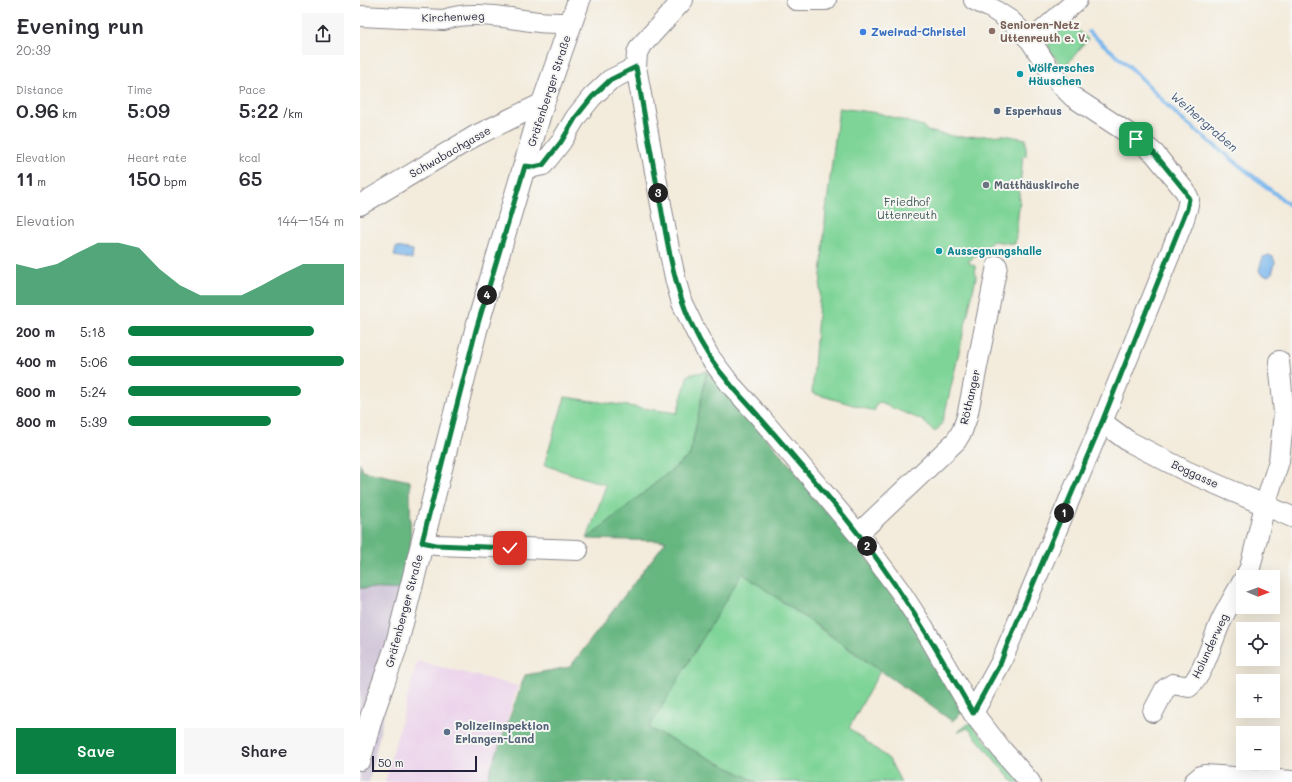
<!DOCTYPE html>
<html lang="en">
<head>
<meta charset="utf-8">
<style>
  :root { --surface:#fff; --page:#f7f7f7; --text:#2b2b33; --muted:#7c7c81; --accent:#0b8043 }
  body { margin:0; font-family:Mali,sans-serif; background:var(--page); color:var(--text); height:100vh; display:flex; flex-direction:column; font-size:15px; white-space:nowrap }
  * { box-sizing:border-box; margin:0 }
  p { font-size:13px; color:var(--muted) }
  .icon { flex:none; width:22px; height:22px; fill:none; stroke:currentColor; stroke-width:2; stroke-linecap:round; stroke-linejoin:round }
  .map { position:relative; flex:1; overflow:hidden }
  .details { display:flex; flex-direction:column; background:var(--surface); width:360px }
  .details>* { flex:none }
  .needle { width:26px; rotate:91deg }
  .controls { position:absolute; left:876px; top:570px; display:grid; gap:8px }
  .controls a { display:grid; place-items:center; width:44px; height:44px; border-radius:0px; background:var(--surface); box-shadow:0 4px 16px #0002; font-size:20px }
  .scale { position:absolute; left:12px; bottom:10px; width:105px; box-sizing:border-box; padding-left:4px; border:2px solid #22223b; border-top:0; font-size:11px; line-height:14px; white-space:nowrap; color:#22223b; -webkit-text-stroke:3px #f6f6f2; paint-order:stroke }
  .pin { position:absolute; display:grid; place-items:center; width:34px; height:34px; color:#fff; margin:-17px; border-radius:8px; box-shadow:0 2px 6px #0006 }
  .km { position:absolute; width:20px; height:20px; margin:-10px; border-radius:50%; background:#222; color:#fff; font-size:11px; line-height:20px; text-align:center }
  .round { display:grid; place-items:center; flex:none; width:42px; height:42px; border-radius:0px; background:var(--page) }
  .summary { display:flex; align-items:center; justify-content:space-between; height:68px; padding:0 16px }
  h1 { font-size:22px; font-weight:600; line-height:30px }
  .figures { display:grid; grid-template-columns:repeat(3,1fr); gap:6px; height:68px; padding:4px 16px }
  .figures div { display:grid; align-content:center }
  .figures b { font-size:20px; font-weight:600 }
  .figures small { font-size:11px; font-weight:400 }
  .figures p { font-size:11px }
  .chart { height:112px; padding:8px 16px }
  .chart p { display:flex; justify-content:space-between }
  .chart svg { width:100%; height:72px; margin-top:4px; fill:var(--accent); opacity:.7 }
  .primary-button { display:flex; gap:8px; margin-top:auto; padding:8px 16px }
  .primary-button a { flex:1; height:46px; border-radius:0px; background:var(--accent); color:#fff; font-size:16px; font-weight:600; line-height:46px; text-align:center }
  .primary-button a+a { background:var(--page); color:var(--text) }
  ul { padding:0 16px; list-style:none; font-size:13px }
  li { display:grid; grid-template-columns:64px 48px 1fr; align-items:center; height:30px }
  li i { height:10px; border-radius:5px; background:var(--accent) }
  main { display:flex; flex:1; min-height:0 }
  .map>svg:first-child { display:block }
  .built { fill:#ebd1eb }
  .industrial { fill:#cbbfd5 }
  .green { fill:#7ed497; stroke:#507b69 }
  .forest { fill:#66b680; stroke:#446c5e }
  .water { fill:#7ab7ed; stroke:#4e6c94 }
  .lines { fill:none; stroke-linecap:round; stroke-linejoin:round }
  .stream { stroke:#7ab7ed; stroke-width:4 }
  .minor-casing { stroke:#8a868b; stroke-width:22 }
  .major-casing { stroke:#8a868b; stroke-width:24 }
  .minor { stroke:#fff; stroke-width:20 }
  .major { stroke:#fff; stroke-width:22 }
  .route-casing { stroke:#fff; stroke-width:8 }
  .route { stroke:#0b8043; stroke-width:5 }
  .education-dot { fill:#8d6e63; stroke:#f6f6f2; stroke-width:1.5 }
  .shop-dot { fill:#3f7fe0; stroke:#f6f6f2; stroke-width:1.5 }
  .culture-dot { fill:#0f9aa8; stroke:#f6f6f2; stroke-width:1.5 }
  .service-dot { fill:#5c6f8a; stroke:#f6f6f2; stroke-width:1.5 }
  .worship-dot { fill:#6b7280; stroke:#f6f6f2; stroke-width:1.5 }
  .labels { text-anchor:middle; stroke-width:4; stroke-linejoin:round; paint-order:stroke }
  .street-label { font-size:11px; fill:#22223b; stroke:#f6f6f2 }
  .education-label { font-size:11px; font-weight:bold; fill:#785e54; stroke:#f6f6f2; text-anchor:start }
  .shop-label { font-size:11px; font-weight:bold; fill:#366cbe; stroke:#f6f6f2; text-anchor:start }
  .culture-label { font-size:11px; font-weight:bold; fill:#0d838f; stroke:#f6f6f2; text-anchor:start }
  .service-label { font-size:11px; font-weight:bold; fill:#4e5e75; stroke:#f6f6f2; text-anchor:start }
  .worship-label { font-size:11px; font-weight:bold; fill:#5b616d; stroke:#f6f6f2; text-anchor:start }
  .park-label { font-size:11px; fill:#3e5757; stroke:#f6f6f2 }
  .water-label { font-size:12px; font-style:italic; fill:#415679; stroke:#f6f6f2 }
</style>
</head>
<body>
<main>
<section class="details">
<div class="summary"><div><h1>Evening run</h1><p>20:39</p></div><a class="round"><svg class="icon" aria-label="share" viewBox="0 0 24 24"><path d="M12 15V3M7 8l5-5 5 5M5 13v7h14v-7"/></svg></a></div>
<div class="figures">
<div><p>Distance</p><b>0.96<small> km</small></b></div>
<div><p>Time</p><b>5:09</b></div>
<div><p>Pace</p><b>5:22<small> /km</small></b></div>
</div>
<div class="figures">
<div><p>Elevation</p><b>11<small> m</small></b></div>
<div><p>Heart rate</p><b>150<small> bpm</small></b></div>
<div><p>kcal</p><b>65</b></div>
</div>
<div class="chart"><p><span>Elevation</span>144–154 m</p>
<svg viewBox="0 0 160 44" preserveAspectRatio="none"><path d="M0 44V19L10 22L20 19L30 12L40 6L50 6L60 9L70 22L80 32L90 38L100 38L110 38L120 32L130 25L140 19L150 19L160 19V44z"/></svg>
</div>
<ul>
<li><b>200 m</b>5:18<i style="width:86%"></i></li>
<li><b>400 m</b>5:06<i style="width:100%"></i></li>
<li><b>600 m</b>5:24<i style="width:80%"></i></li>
<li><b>800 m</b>5:39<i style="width:66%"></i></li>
</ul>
<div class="primary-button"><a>Save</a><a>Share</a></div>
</section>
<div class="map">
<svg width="932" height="782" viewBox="0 0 932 782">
  <rect width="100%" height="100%" fill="#f6f6f2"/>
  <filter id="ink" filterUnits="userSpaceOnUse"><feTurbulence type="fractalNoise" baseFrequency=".025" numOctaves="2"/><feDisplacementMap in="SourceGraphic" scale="8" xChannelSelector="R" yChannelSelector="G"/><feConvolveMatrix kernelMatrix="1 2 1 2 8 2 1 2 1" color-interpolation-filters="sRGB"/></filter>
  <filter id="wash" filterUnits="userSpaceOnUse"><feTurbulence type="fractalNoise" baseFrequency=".012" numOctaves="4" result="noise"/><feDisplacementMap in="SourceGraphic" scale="16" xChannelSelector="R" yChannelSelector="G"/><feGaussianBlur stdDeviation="0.9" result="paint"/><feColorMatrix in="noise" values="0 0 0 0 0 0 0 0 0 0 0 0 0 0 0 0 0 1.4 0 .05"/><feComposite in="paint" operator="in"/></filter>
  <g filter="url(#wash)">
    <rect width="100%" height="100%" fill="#f3ebdb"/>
    <path class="built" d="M 57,661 L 158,686 L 128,778 L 92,782 L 25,782 Z"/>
    <path class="industrial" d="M 0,588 L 51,590 L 9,782 L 0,782 Z"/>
    <path class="green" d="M 708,20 L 728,39 L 704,68 C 681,43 684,41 708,20 Z
      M 479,108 L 518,113 L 563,126 L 567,131 L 598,137 L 644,135 L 666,139 L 666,156 L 663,155 L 659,198 L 660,198 L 655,244 L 633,241 L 608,262 L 615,266 L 616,278 L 585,413 L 581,425 L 575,432 L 562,420 L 518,402 L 514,411 L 452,393 L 466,210 Z
      M 347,371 L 330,455 L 227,539 L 246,485 L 184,465 L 205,397 L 317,413 L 328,375 Z
      M 382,573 L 520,671 L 489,728 L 529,759 L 541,782 L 397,782 L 288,728 Z
      M 608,724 L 611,724 L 661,782 L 653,782 L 608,728 L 598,732 Z
      M 128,778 L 126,782 L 94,782 Z"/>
    <path class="forest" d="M 347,371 L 430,465 L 491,536 L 559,631 L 605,710 L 592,721 L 382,573 L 289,728 L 397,782 L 126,782 L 165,675 L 210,667 L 306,541 L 227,539 L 330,455 Z
      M 0,463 L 3,471 L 50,481 L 51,590 L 0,588 Z"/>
    <path class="water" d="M 36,247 L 53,250 L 52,259 L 34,256 Z
      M 909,255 L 913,257 L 915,262 L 912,274 L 907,276 L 901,274 L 899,270 L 903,257 Z"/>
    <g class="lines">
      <path class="stream" d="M 729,32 L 770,67 L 820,118 L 932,207"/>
    </g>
  </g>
  <g filter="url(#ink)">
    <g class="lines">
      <defs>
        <path id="minor" d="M 323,0 L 280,47 L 277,53 L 276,67 L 310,254 L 316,282 L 322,303 L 336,332 L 349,356 L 370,384 L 400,417 L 498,534 L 540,591 L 564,628 L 613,713 L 642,750 L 670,782
          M 436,0 L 466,0
          M 0,16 L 84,20 C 111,9 151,19 179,22 C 189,23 200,23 210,23
          M 671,41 L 717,0
          M 165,166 L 174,167 L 183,165 L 201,142 L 216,117 L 232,97 L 250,80 L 276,67
          M 0,205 L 115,136 L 183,103
          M 742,422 L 768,441 L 826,471 L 932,517
          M 498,534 L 596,441 L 602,431 L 607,417 L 637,266
          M 63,542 L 76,545 L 218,550
          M 885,577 L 890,568 L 905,505 L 919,461 L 924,413 L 919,361
          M 793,712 L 805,689 L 813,684 L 829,687 C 844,675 853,637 862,619 C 868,606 876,593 883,581
          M 613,713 L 641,662 L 647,648 L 742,422 L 823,222 L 827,209 L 829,199 L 825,191 L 794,153 L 777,139 L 713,97 L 700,84 L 691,72 L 671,41 L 651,21 L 631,8 L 614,0
          M 834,782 L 841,776 L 845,775 L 932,781"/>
        <path id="major" d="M 0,759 L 11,718 L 36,647 L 116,330 L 183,103 L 219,0"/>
      </defs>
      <use href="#minor" class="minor-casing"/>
      <use href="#major" class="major-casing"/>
      <use href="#minor" class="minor"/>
      <use href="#major" class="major"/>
    </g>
  </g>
  <g class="lines" filter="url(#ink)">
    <defs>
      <path id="route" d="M 150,548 L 76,545 L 62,542 L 116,330 L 165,166 L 174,167 L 183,165 L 201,142 L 216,117 L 232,97 L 250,80 L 276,67 C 284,113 292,160 301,207 C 308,246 314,286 331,323 C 341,345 355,367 371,385 C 381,397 391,407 401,419 C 429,451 457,483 484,516 C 534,577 574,644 613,713 L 641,662 L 646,648 L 742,422 L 827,209 L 829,199 L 825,191 L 794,153 L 776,139"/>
    </defs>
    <use href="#route" class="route-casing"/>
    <use href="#route" class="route"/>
  </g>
  <circle class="education-dot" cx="632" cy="31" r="4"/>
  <circle class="shop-dot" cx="503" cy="32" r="4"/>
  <g class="culture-dot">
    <circle cx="660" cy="74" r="4"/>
    <circle cx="579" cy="251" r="4"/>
  </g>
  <g class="service-dot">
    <circle cx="637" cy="111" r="4"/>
    <circle cx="87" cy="732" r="4"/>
  </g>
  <circle class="worship-dot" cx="626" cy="185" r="4"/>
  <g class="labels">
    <g class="street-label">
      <text transform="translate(93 17) rotate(-2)" y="4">Kirchenweg</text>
      <text transform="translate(189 91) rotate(-72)" y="4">Gräfenberger Straße</text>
      <text transform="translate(90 152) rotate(-30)" y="4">Schwabachgasse</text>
      <text transform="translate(610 397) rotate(-77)" y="4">Röthanger</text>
      <text transform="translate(835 474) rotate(25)" y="4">Boggasse</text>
      <text transform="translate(44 611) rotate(-75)" y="4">Gräfenberger Straße</text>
      <text transform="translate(850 646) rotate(-65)" y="4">Holunderweg</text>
    </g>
    <g class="education-label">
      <text x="640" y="29">Senioren-Netz<tspan x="640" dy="13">Uttenreuth e. V.</tspan></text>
    </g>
    <g class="shop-label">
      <text x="511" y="36">Zweirad-Christel</text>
    </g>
    <g class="culture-label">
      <text x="668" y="72">Wölfersches<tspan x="668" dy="13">Häuschen</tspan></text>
      <text x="587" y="255">Aussegnungshalle</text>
    </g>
    <g class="service-label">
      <text x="645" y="115">Esperhaus</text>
      <text x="95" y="730">Polizeiinspektion<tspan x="95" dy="13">Erlangen-Land</tspan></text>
    </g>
    <g class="worship-label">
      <text x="634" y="189">Matthäuskirche</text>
    </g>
    <g class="park-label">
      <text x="547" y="206">Friedhof<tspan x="547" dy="13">Uttenreuth</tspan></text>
    </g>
    <g class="water-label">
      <text transform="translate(844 122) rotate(41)" y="4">Weihergraben</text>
    </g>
  </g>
</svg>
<div class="controls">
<a><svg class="needle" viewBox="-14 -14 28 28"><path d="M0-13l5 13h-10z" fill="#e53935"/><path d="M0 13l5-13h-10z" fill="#7c7c81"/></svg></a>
<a><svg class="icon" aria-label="locate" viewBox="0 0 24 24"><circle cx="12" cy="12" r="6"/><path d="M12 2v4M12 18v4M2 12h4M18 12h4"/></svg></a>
<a>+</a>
<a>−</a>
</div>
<div class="scale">50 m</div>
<div class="pin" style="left:776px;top:139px;background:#1e9e55"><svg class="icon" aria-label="arrive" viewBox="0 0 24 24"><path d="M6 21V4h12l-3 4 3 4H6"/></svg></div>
<div class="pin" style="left:150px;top:548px;background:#d93025"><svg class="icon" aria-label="check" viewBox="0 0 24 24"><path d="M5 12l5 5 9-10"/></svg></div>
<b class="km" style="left:704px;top:513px">1</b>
<b class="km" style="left:507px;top:546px">2</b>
<b class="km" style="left:298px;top:193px">3</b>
<b class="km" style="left:127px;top:295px">4</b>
</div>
</main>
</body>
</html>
